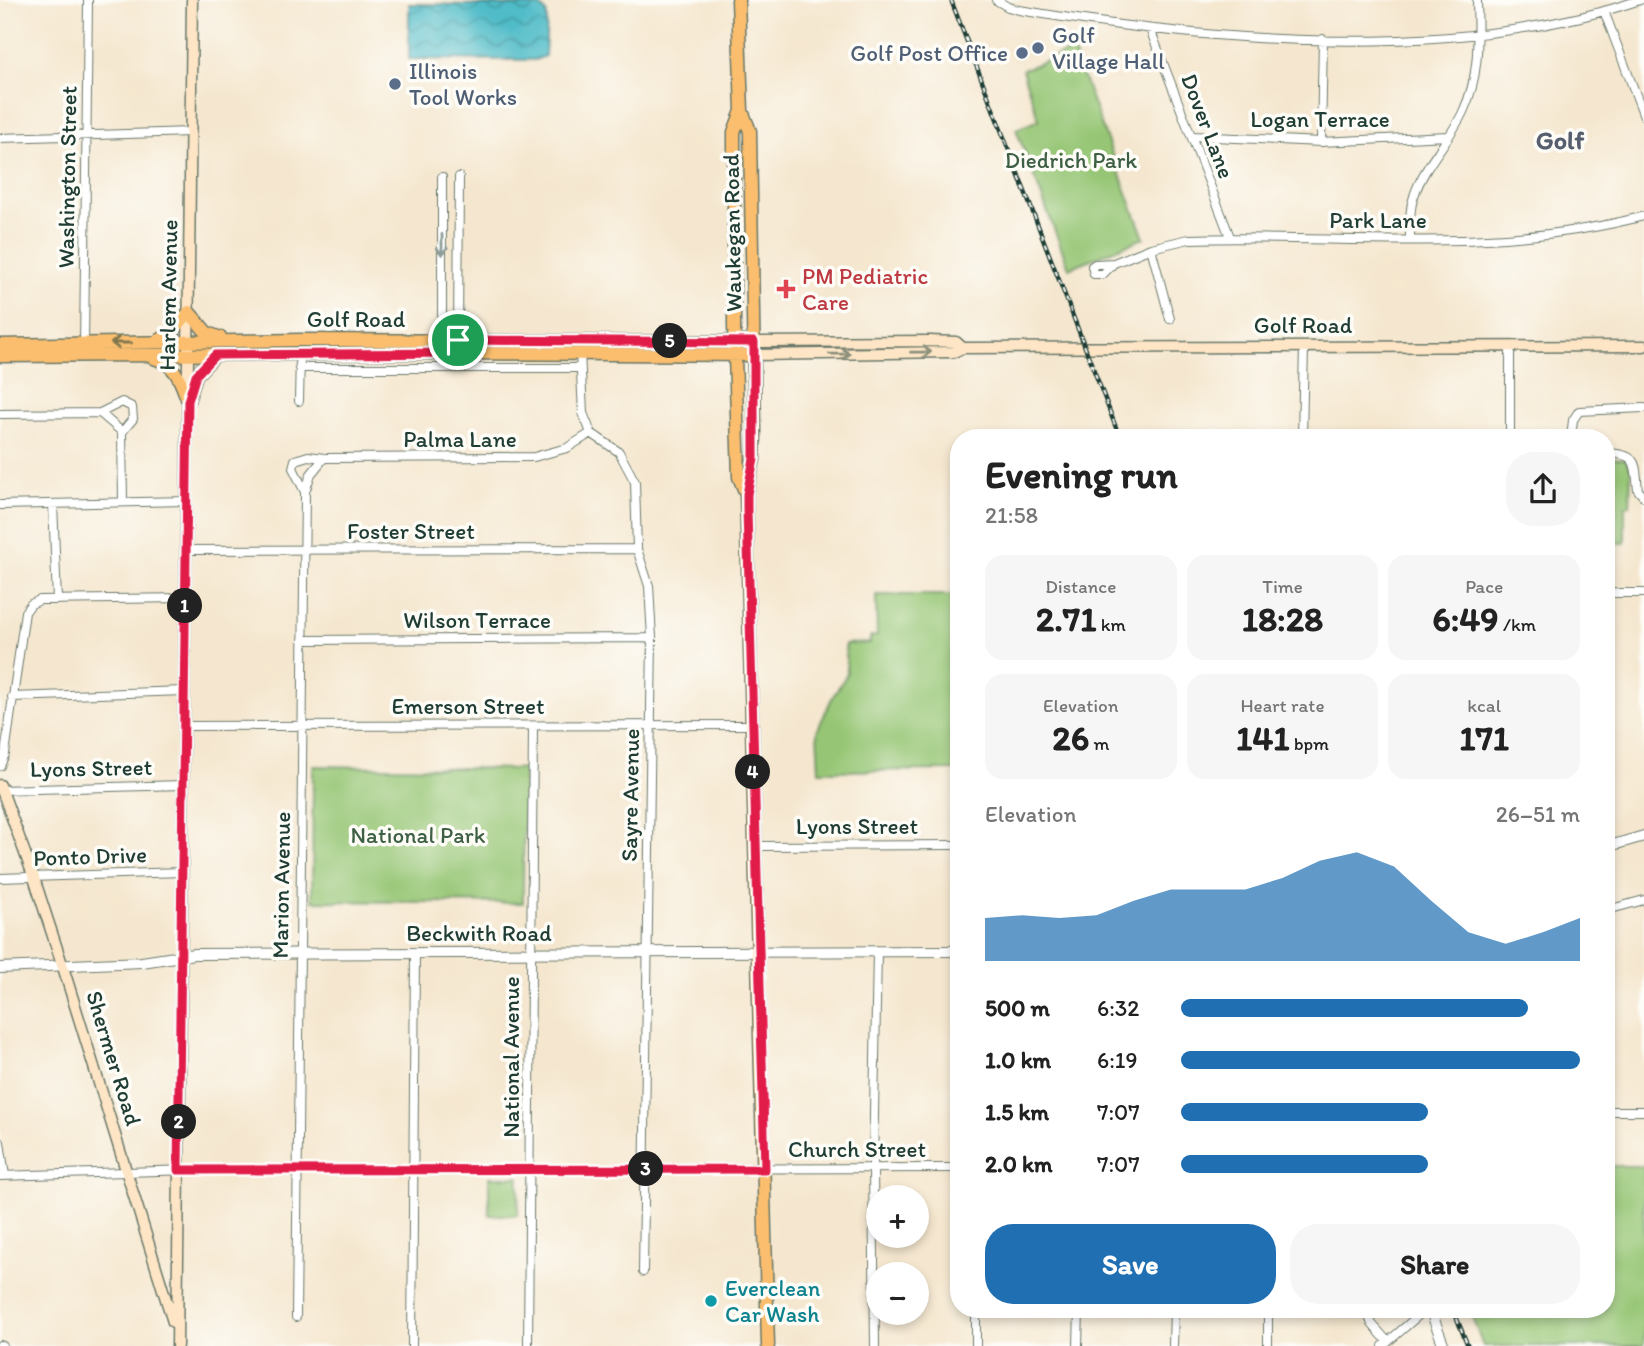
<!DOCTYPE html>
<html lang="en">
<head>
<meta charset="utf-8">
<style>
  :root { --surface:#fff; --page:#f6f6f6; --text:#222; --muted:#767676; --accent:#1f6fb2 }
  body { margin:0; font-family:Itim,sans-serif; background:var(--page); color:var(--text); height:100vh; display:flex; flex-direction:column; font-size:26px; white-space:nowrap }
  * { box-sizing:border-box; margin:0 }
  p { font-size:23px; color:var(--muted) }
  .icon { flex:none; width:38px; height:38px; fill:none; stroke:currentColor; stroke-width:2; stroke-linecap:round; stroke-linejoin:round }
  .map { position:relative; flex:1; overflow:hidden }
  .side { position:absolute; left:950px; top:429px; width:665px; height:889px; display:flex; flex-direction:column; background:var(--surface); border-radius:28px; box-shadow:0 4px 10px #0003 }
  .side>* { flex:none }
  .tools { position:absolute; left:866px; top:1185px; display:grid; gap:14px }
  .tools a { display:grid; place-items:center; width:63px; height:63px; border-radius:50%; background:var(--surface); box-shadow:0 4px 10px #0003; font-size:35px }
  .pin { position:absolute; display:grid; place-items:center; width:60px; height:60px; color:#fff; margin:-30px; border:4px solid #fff; border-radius:50%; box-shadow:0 2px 7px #0007 }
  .km { position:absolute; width:35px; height:35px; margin:-18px; border-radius:50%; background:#222; color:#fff; font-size:19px; line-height:35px; text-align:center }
  .round { display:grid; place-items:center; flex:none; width:74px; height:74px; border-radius:28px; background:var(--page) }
  .head { display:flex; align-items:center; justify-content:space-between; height:119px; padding:0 35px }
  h1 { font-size:38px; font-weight:700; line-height:52px }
  .stats { display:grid; grid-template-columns:repeat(3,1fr); gap:10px; height:119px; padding:7px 35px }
  .stats div { display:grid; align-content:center; border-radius:18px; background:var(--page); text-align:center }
  .stats b { font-size:35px; font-weight:700 }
  .stats small { font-size:19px; font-weight:400 }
  .stats p { font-size:19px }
  .chart { height:196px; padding:14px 35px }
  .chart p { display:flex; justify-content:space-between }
  .chart svg { width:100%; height:126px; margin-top:7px; fill:var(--accent); opacity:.7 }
  .cta { display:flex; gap:14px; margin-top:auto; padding:14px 35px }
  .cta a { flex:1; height:80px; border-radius:28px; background:var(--accent); color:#fff; font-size:28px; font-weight:700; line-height:80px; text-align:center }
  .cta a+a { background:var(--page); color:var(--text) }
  ul { padding:0 35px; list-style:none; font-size:23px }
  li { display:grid; grid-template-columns:112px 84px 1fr; align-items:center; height:52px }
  li i { height:18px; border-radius:9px; background:var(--accent) }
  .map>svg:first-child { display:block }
  .green { fill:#96c674; stroke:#5a8254; stroke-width:2 }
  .water { fill:url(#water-waves); stroke:#377c7e; stroke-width:2 }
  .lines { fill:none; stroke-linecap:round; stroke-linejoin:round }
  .minor-casing { stroke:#6a786a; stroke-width:10 }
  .tertiary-casing { stroke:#6a786a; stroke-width:12 }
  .secondary-casing { stroke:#6a786a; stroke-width:13 }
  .primary-casing { stroke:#6a786a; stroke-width:15 }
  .minor { stroke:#fff; stroke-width:8 }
  .tertiary { stroke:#fff; stroke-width:10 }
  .secondary { stroke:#fde5c5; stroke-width:10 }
  .primary { stroke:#fabe6e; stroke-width:12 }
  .rail-casing { stroke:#1f3d34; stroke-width:4.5 }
  .rail { stroke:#fdfcf7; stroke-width:2; stroke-dasharray:5; stroke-linecap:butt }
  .oneway { stroke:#8f9e9a }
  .oneway2 { stroke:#82774e }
  .oneway3 { stroke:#8e917c }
  .route-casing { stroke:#fff; stroke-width:14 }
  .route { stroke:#e11d48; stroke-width:9 }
  .service-dot { fill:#5c6f8a; stroke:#fdfcf7; stroke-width:2.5 }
  .health-dot { fill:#e0444e; stroke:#fdfcf7; stroke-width:2.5 }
  .culture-dot { fill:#0f9aa8; stroke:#fdfcf7; stroke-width:2.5 }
  .labels { text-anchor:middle; stroke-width:7; stroke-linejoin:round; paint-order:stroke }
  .service-label { font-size:23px; fill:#4e5e75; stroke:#fdfcf7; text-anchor:start }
  .street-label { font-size:23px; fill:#1f3d34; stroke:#fdfcf7 }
  .park-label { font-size:23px; fill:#3d5f44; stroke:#fdfcf7 }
  .health-label { font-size:23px; fill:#be3a42; stroke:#fdfcf7; text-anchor:start }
  .culture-label { font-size:23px; fill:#0d838f; stroke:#fdfcf7; text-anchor:start }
  .quarter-label { font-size:26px; font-weight:bold; fill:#575e6d; stroke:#fdfcf7 }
</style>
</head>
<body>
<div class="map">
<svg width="1644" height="1346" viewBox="0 0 1644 1346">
  <defs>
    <pattern id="water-waves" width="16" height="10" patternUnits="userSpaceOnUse" patternTransform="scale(1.75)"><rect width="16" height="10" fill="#4fbcc8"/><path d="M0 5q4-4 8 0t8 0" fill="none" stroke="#419aa3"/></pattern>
  </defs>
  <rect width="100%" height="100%" fill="#fdfcf7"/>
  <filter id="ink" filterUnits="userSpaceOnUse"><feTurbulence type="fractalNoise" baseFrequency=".0143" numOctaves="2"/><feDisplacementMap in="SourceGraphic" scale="14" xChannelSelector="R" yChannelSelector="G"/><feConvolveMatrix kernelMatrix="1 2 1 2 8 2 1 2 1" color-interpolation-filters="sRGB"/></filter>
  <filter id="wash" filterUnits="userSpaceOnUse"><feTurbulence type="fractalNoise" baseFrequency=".00686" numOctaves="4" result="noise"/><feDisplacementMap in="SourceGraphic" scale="28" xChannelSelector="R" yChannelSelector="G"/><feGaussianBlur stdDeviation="1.57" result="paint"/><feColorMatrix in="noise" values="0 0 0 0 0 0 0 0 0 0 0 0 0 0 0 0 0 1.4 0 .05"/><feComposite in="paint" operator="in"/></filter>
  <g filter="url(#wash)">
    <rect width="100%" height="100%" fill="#f5e7cf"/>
    <path class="green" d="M 1073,50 L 1144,238 L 1069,268 L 1016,129 L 1039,120 L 1022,70 Z
      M 1607,458 L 1625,459 L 1631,470 L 1630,505 L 1625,505 L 1625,543 L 1607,543 Z
      M 876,595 L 959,595 L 959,770 L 819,771 L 817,731 L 832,698 L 847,674 L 845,644 L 870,643 L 870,637 L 877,636 Z
      M 313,766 L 524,769 L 523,903 L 312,901 Z
      M 1607,1166 L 1644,1166 L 1644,1346 L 1483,1346 L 1469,1309 L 1606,1309 Z
      M 489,1177 L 519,1177 L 518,1215 L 489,1215 Z"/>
    <path class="water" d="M 409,4 L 540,6 L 546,12 L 547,17 L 545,56 L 535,60 L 409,59 Z"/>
  </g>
  <g filter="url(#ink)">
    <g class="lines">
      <defs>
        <path id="minor" d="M 996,0 L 1008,7 L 1019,10 C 1209,42 1455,63 1640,0
          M 1604,11 L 1644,116
          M 1150,29 L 1230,237
          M 1192,136 L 1321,142 L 1448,136
          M 0,138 L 191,132
          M 1321,142 L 1323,39
          M 1410,240 C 1410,225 1409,210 1414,196 C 1424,165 1449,142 1463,112 C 1480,76 1478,39 1477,0
          M 1151,248 L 1170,319
          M 1114,263 L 1095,264 L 1092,266 L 1094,274 L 1103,274 L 1114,263 L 1151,248 L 1189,239 C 1341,234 1495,256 1644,216
          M 442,342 L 442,177
          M 458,342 L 459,177
          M 84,348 L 88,0
          M 580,352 L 583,413 L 591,433 L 619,452 L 635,482 L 637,549 L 649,586 L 652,638 L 643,1272
          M 299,368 L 580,368
          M 299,401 L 300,355
          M 100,413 L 122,402 L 132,407 L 133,419 L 122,432
          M 0,414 L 100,413 L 122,432 L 123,502
          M 1302,438 L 1304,346
          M 1510,438 L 1510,346
          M 1571,438 L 1573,420 L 1579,411 L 1644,408
          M 1606,453 C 1639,454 1635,463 1638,490 L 1644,497
          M 305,492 L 293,468 L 295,460 L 308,456 L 324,458 L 534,457 L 567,448 L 591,433
          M 53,504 L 57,600
          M 0,505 L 187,501
          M 186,550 L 637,549
          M 1606,593 L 1644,593
          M 303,640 L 652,638
          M 1606,683 L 1608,593
          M 12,697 L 184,691
          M 184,726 L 751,725
          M 0,766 L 5,754 L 25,612 L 31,604 L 40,600 L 185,598
          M 0,790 L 183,785
          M 755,846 L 959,845
          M 0,878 L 182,872
          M 1606,902 L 1611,909 L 1606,918
          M 1611,909 L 1644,900
          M 1606,1111 L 1644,1111
          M 0,1142 L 5,1176
          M 0,1176 L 189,1170 L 959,1168
          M 1358,1309 L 1363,1313 L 1370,1309
          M 1367,1312 L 1372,1324 L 1388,1342
          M 296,1317 L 305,492 L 311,474 L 324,458
          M 0,1345 L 3,1346
          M 412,1346 L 415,953
          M 528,1346 L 533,726
          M 875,1346 L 873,1168 L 877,951
          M 976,1346 L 976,1309
          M 1078,1346 L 1079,1309
          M 1173,1346 L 1174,1309
          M 1268,1346 L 1268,1309
          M 1383,1346 L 1426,1309"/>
        <path id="tertiary" d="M 1606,847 L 1644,836
          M 0,968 L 142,962 L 194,954 L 959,951
          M 1430,1309 L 1444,1346"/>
        <path id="secondary" d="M 754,342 L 930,341 L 956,342 L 963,348
          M 754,355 L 954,352 L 963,348 L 1644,346
          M 0,785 L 34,878 L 63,967 L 173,1322
          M 177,1346 L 192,0"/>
        <path id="primary" d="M 738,0 L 742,111 L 750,131 L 755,434 L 754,459 L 746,494 L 768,1346
          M 742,111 L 734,132 L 734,326 L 739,477 L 746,494
          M 157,342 L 173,331 L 189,312 L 207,333 L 221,338
          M 0,345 L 299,340 L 754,342
          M 0,356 L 442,353 L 754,355
          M 154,358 C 177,365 180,380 188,401
          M 188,401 L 196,375 L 215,355"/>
      </defs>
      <use href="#minor" class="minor-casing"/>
      <use href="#tertiary" class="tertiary-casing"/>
      <use href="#secondary" class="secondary-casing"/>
      <use href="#primary" class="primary-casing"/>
      <use href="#minor" class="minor"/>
      <use href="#tertiary" class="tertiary"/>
      <use href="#secondary" class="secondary"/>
      <use href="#primary" class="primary"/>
      <defs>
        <path id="rail" d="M 951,0 L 1120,438
          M 1453,1309 L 1468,1346"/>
      </defs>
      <use href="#rail" class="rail-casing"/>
      <use href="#rail" class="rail"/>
    </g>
    <defs><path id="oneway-shaft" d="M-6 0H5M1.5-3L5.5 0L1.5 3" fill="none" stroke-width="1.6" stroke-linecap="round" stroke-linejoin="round" transform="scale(1.75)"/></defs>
    <use class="oneway" href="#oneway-shaft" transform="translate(442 245) rotate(90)"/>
    <use class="oneway2" href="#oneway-shaft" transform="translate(121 343) rotate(180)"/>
    <g class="oneway3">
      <use href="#oneway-shaft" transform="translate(921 352) rotate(-1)"/>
      <use href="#oneway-shaft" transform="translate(840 354) rotate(-1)"/>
    </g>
  </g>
  <g class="lines" filter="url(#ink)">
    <defs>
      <path id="route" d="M 458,340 L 754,342 L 754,459 L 747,494 L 747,509 L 765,1169 L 178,1170 L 188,401 L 196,375 L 215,355 L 458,353 Z"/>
    </defs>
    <use href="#route" class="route-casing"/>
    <use href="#route" class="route"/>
  </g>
  <g class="service-dot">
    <circle cx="1038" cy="48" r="7"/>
    <circle cx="1022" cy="53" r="7"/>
    <circle cx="395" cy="84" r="7"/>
  </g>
  <path class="health-dot" d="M782.5 278.5h7v7h7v7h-7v7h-7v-7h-7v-7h7z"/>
  <circle class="culture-dot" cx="711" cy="1301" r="7"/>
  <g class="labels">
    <g class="service-label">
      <text x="1052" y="43">Golf<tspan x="1052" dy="26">Village Hall</tspan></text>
      <text x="1008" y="61" text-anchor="end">Golf Post Office</text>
      <text x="409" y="79">Illinois<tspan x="409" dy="26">Tool Works</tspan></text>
    </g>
    <g class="street-label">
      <text x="1320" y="127">Logan Terrace</text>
      <text transform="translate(1208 126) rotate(69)" y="8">Dover Lane</text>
      <text transform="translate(67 177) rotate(-89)" y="8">Washington Street</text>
      <text x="1378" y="228">Park Lane</text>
      <text transform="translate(732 233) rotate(-91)" y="8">Waukegan Road</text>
      <text transform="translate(168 295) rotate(-89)" y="8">Harlem Avenue</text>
      <text x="356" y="327">Golf Road</text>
      <text x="1303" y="333">Golf Road</text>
      <text x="460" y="447">Palma Lane</text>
      <text x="411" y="539">Foster Street</text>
      <text x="477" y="628">Wilson Terrace</text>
      <text x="468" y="714">Emerson Street</text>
      <text transform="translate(91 768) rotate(-1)" y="8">Lyons Street</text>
      <text transform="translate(630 795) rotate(-89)" y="8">Sayre Avenue</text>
      <text x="857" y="834">Lyons Street</text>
      <text transform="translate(90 856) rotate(-2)" y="8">Ponto Drive</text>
      <text transform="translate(281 885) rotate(-89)" y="8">Marion Avenue</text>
      <text x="479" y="941">Beckwith Road</text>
      <text transform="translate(511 1057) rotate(-90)" y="8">National Avenue</text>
      <text transform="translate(114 1058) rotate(73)" y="8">Shermer Road</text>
      <text x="857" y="1157">Church Street</text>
    </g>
    <g class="park-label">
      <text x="1071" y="168">Diedrich Park</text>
      <text x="418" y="843">National Park</text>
    </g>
    <g class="health-label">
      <text x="802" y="284">PM Pediatric<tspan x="802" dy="26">Care</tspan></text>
    </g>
    <g class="culture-label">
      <text x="725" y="1296">Everclean<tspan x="725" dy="26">Car Wash</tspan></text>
    </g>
    <g class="quarter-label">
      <text x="1560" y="149">Golf</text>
    </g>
  </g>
</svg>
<div class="tools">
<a>+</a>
<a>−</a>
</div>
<div class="pin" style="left:458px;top:340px;background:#1e9e55"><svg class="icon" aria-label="arrive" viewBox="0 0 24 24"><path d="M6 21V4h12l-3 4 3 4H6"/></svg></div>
<b class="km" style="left:185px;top:606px">1</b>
<b class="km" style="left:179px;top:1122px">2</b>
<b class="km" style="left:646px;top:1169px">3</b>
<b class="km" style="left:753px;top:772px">4</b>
<b class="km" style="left:670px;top:341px">5</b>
<section class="side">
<div class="head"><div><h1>Evening run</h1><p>21:58</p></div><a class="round"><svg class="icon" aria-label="share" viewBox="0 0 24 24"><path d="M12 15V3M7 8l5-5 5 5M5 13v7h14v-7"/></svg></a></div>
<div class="stats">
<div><p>Distance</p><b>2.71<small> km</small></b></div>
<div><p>Time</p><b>18:28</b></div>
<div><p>Pace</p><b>6:49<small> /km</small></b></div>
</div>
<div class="stats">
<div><p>Elevation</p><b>26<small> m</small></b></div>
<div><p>Heart rate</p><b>141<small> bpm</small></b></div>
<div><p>kcal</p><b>171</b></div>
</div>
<div class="chart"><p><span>Elevation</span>26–51 m</p>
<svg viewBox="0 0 160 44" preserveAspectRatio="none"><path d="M0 44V29L10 28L20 29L30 28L40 23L50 19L60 19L70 19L80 15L90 9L100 6L110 11L120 23L130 34L140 38L150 34L160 29V44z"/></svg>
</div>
<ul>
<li><b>500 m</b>6:32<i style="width:87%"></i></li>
<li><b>1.0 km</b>6:19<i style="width:100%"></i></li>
<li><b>1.5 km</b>7:07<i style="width:62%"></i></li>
<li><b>2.0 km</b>7:07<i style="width:62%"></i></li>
</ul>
<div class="cta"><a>Save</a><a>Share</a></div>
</section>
</div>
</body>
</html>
